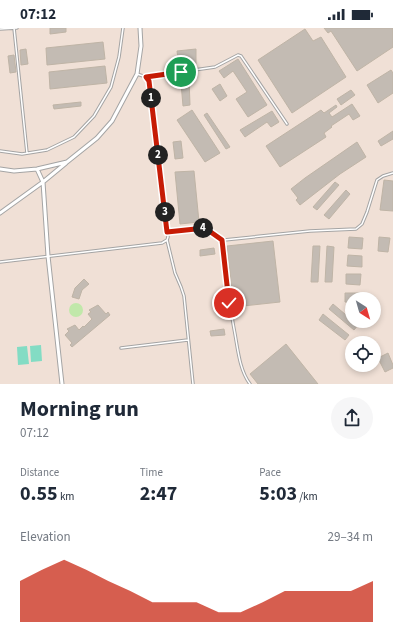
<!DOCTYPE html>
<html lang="en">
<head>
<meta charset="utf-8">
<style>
  :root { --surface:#fff; --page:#f6f6f7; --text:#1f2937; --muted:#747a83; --accent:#c61b05 }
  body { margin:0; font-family:"Source Sans 3",sans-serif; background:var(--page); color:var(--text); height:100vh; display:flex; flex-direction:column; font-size:15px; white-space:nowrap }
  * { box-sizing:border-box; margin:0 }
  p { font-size:13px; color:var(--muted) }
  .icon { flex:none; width:22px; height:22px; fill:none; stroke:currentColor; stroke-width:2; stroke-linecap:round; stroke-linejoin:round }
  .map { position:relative; height:356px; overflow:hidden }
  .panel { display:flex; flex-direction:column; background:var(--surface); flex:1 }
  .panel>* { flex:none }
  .needle { width:26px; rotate:143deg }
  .controls { position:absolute; left:345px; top:264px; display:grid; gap:8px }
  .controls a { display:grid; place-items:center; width:36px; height:36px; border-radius:50%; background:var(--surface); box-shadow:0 2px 6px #0003; font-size:20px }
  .pin { position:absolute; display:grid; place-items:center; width:34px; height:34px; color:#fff; margin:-17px; border:2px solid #fff; border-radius:50%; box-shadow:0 1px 4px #0007 }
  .km { position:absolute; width:20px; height:20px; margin:-10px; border-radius:50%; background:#222; color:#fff; font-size:11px; line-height:20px; text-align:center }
  .round { display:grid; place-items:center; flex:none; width:42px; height:42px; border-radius:21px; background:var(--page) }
  .headline { display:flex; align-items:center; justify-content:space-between; height:68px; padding:0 20px }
  h1 { font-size:22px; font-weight:700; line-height:30px }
  .figures { display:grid; grid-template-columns:repeat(3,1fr); gap:6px; height:68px; padding:4px 20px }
  .figures div { display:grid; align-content:center }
  .figures b { font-size:20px; font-weight:700 }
  .figures small { font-size:11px; font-weight:400 }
  .figures p { font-size:11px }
  .chart { height:112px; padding:8px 20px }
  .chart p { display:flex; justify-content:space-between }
  .chart svg { width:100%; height:72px; margin-top:4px; fill:var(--accent); opacity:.7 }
  .status { display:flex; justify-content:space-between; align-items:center; height:28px; padding:0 20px; background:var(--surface); direction:ltr }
  .status svg { height:11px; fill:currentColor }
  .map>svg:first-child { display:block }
  .military { fill:#f0e0d6; fill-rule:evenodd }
  .grass { fill:#c1e8aa }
  .pitch { fill:#83dcc4 }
  .building { fill:#c3bbb3; stroke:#bfb4a6 }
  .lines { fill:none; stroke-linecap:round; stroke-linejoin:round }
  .service-casing { stroke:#a4a4a4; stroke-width:3.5 }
  .minor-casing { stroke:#a4a4a4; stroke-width:5 }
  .service { stroke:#fff; stroke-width:1.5 }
  .minor { stroke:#fff; stroke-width:3 }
  .route-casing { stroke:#fff; stroke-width:8 }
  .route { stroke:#c61b05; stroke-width:5 }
</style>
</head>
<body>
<div class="status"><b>07:12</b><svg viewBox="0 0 49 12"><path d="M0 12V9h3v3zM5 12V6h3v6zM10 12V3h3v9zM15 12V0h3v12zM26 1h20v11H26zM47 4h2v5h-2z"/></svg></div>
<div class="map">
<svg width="393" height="356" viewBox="0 0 393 356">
  <rect width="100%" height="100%" fill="#eeece3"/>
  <path class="military" d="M 0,0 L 393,0 L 393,356 L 0,356 ZM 352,271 L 374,271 L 374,293 L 352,293 ZM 352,315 L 374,315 L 374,337 L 352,337 Z"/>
  <path class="grass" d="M69 282a7 7 0 1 1 14 0a7 7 0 1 1-14 0Z"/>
  <path class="pitch" d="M 41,317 L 42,333 L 31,334 L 30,318 Z
    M 27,318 L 29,336 L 18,337 L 17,319 Z"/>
  <path class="building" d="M 50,0 L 66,0 L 66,4 L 50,6 Z
    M 324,0 L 393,0 L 393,19 L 357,43 L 331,3 L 328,5 Z
    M 305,1 L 313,13 L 321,9 L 346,49 L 292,85 L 258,32 Z
    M 103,14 L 105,31 L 47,37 L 46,20 Z
    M 26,21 L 28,36 L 21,37 L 20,22 Z
    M 196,21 L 196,36 L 179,38 L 177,23 Z
    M 14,27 L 16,44 L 10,45 L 8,28 Z
    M 238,31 L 267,77 L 248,89 L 236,71 L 247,64 L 233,43 L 224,50 L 219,43 Z
    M 105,38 L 107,55 L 50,61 L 49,44 Z
    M 391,42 L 393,45 L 393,65 L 378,75 L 367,57 Z
    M 189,50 L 190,77 L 183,78 L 181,55 L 170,56 L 169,51 Z
    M 220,56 L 227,68 L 220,73 L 212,61 Z
    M 351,62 L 355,67 L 341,77 L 337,71 Z
    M 81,74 L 81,78 L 54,81 L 53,77 Z
    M 352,76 L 360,88 L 353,92 L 349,86 L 331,98 L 332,99 L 324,105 L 326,109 L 280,139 L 266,118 L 321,82 L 324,85 L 336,77 L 337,79 L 329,85 L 332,89 Z
    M 192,82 L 220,125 L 205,134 L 177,92 Z
    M 272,83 L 279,94 L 271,99 L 267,94 L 245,109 L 240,102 Z
    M 207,85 L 230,119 L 226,121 L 204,87 Z
    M 393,103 L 393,111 L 381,118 L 378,113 Z
    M 181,113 L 183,130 L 175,131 L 173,114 Z
    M 357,114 L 366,129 L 340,146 L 300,177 L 296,172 L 298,170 L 291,161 L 305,150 Z
    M 194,143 L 199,194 L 180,196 L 175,144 Z
    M 384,152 L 393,153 L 393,183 L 380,182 Z
    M 335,154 L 339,157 L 317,182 L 313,179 Z
    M 346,162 L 350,166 L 329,191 L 324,187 Z
    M 349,209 L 363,210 L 362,221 L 348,220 Z
    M 379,209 L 390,210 L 388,224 L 378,223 Z
    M 273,213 L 280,274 L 234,279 L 227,218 Z
    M 313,218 L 320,218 L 318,254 L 311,254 Z
    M 327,218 L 334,219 L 332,254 L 325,254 Z
    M 214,220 L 215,226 L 200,228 L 200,222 Z
    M 348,227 L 362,228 L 362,239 L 347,238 Z
    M 346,246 L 361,246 L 360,257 L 346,256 Z
    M 84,251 L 89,256 L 82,262 L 79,271 L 72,269 L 75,260 Z
    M 345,265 L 360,265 L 359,271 L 352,271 L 352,275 L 345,274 Z
    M 333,276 L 358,297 L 354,302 L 329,281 Z
    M 98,277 L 106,286 L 108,284 L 110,287 L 72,319 L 70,317 L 72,315 L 65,307 L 69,303 L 67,301 L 75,297 L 79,302 L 83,298 L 84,299 L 92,291 L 88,286 L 91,284 L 89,282 Z
    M 323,286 L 349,307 L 345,312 L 319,292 Z
    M 224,301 L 225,307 L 211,308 L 210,303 Z
    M 286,316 L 318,356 L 258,356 L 250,346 Z
    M 388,325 L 393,337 L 393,340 L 385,344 L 378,330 Z"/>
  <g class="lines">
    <defs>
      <path id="service" d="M 14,0 L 27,125
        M 0,1 L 17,0
        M 146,49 L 215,39 L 238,27 L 241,28 L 287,96
        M 0,123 L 22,126 L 47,122 L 74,109 L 94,88 L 111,59 L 119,29 L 123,0
        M 167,204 L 205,200 L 219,210 L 224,212 L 310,203 L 356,201 L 362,196 L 367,184 L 377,152 L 383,148 L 393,145
        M 167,212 L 175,245 L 181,259 L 184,268 L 193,356
        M 221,212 C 225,243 229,275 235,306 C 238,323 240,343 250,356
        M 0,234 L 162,215 L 167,212 L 168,209 L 149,53 L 146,49 L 137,46
        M 121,320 L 188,312"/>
      <path id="minor" d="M 0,141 L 14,143 L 37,141 L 67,134 L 97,110 L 112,93 L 137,46 L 141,18 L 140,0
        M 37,141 L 43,154 L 48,228 L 62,356
        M 0,185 L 43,154 L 66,135"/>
    </defs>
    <use href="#service" class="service-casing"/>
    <use href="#minor" class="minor-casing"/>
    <use href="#service" class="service"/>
    <use href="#minor" class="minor"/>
  </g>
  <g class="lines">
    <defs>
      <path id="route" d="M 181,44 L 146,49 L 149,53 L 167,204 L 205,200 L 222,212 L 229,275"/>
    </defs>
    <use href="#route" class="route-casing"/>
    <use href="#route" class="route"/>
  </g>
</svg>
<div class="controls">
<a><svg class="needle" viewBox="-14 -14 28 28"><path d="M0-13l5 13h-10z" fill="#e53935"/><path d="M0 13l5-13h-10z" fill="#747a83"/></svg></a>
<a><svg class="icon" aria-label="locate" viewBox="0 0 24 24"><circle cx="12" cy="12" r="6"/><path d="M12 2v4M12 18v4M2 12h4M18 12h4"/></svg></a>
</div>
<div class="pin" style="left:181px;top:44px;background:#1e9e55"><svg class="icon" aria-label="arrive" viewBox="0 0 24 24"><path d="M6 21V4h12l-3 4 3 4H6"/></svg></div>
<div class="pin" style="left:229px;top:275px;background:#d93025"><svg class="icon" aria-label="check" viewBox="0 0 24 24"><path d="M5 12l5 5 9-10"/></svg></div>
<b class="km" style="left:151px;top:70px">1</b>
<b class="km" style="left:158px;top:127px">2</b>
<b class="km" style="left:165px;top:184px">3</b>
<b class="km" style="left:203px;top:200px">4</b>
</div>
<section class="panel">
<div class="headline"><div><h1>Morning run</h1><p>07:12</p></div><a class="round"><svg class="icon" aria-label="share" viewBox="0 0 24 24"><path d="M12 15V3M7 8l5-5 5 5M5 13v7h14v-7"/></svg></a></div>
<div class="figures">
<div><p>Distance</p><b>0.55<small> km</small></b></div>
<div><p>Time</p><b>2:47</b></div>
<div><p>Pace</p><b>5:03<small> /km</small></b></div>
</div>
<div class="chart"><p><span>Elevation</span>29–34 m</p>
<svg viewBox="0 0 160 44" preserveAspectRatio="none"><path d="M0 44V19L10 12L20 6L30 12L40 19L50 25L60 32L70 32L80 32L90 38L100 38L110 32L120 25L130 25L140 25L150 25L160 19V44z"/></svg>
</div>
</section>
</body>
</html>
